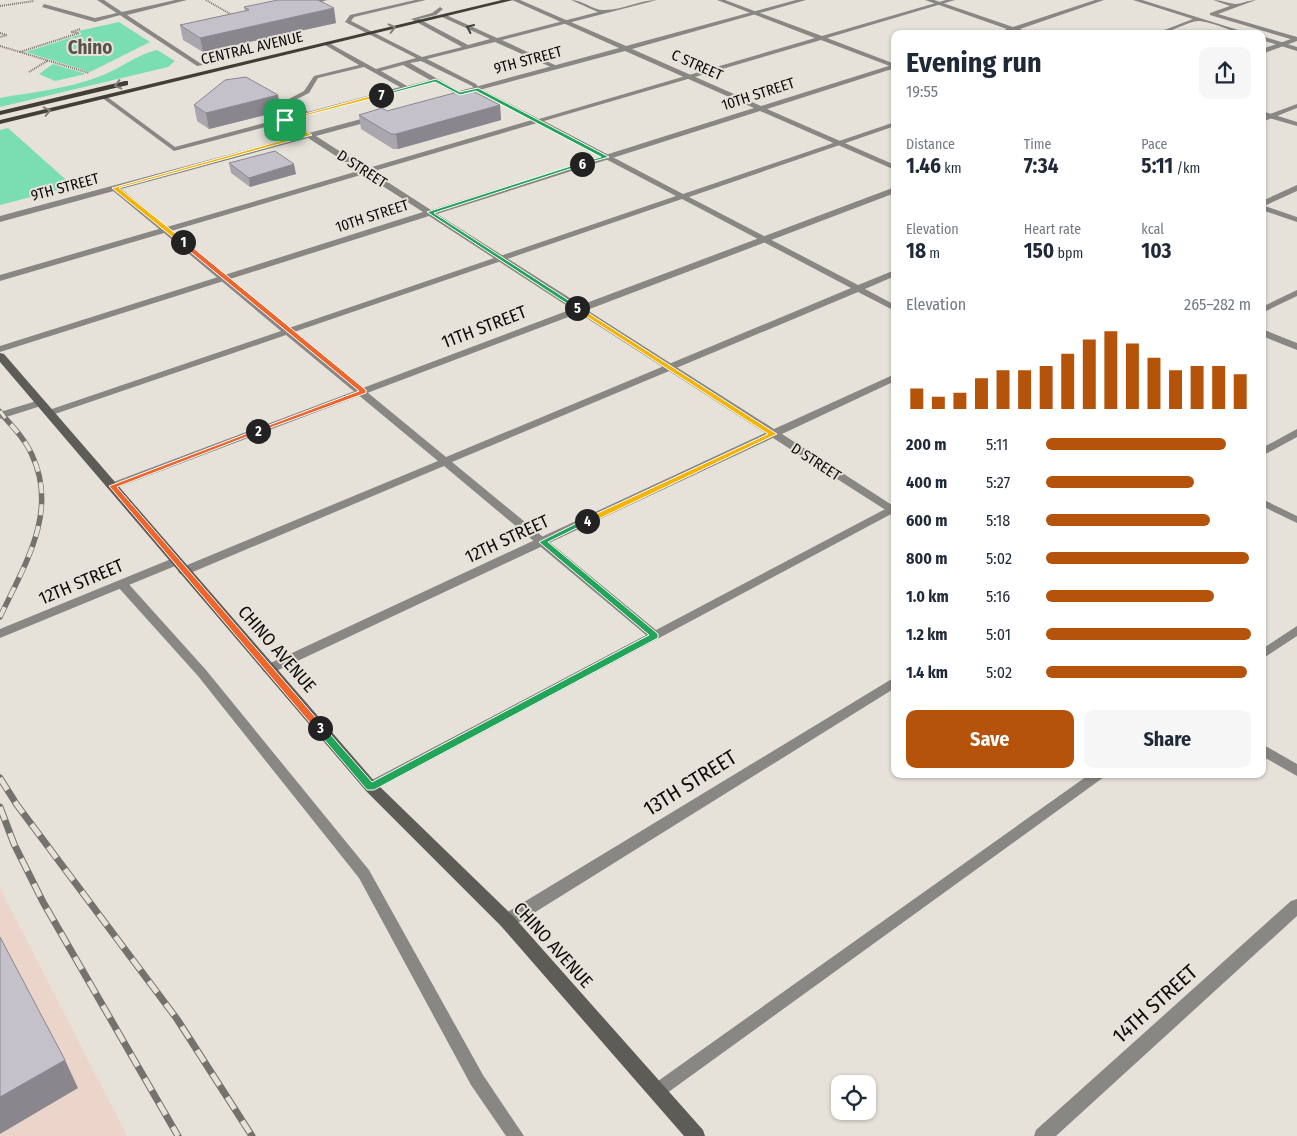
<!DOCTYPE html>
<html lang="en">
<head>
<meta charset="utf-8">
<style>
  :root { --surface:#fff; --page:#f6f6f7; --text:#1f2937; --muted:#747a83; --accent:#b45309 }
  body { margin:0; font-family:"Fira Sans Condensed",sans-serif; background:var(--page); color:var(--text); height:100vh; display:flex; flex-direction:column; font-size:19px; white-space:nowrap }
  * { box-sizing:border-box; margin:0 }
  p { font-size:16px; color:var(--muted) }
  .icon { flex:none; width:28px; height:28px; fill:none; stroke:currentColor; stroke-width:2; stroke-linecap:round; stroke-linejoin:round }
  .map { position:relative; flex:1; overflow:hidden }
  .drawer { position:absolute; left:891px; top:30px; width:375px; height:748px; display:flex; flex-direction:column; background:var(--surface); border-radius:10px; box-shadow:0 1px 4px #0004 }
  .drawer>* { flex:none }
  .tools { position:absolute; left:831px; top:1075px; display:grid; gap:10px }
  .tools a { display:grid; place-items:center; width:45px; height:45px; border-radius:10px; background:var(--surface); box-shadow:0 1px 4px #0004; font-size:25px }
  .pin { position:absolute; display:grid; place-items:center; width:42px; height:42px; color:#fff; margin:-21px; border-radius:10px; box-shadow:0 2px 8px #0006 }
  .km { position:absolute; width:25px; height:25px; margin:-12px; border-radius:50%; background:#222; color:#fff; font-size:14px; line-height:25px; text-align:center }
  .round { display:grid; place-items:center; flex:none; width:52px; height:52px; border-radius:10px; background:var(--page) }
  .summary { display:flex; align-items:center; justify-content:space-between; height:85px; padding:0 15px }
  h1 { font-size:28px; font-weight:700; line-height:38px }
  .figures { display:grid; grid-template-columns:repeat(3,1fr); gap:8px; height:85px; padding:5px 15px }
  .figures div { display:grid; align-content:center }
  .figures b { font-size:21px; font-weight:700 }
  .figures small { font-size:14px; font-weight:400 }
  .figures p { font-size:14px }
  .chart { height:140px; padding:10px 15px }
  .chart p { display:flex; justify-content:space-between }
  .chart svg { width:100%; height:90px; margin-top:5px; stroke:var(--accent); stroke-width:6 }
  .primary-button { display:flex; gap:10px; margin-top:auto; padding:10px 15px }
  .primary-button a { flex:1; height:58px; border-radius:10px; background:var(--accent); color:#fff; font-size:20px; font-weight:700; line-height:58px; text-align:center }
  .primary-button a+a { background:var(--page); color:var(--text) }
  ul { padding:0 15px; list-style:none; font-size:16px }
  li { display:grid; grid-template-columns:80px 60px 1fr; align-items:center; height:38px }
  li i { height:12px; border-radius:6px; background:var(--accent) }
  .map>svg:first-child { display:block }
  .industrial { fill:#ebd4c9 }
  .green { fill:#7adeb2 }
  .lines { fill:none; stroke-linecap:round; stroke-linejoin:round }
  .path { stroke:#76736e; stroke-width:2; stroke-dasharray:1 1; stroke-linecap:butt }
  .service { fill:#888783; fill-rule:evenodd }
  .minor { fill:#888783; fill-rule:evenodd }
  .secondary { fill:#5e5c57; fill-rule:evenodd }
  .primary { fill:#413e38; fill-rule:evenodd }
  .rail-far2-casing { stroke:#74726c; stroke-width:4.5 }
  .rail-far1-casing { stroke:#74726c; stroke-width:5.5 }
  .rail-casing { stroke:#74726c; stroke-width:7 }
  .rail-far2 { stroke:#e6e2da; stroke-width:3; stroke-dasharray:9; stroke-linecap:butt }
  .rail-far1 { stroke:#e6e2da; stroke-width:4; stroke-dasharray:11; stroke-linecap:butt }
  .rail { stroke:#e6e2da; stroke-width:5; stroke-dasharray:14; stroke-linecap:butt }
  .wall { fill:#a9a6ae }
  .shaded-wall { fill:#89878d }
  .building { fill:#c4c1ca; stroke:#89878d }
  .oneway { stroke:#838079 }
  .oneway2 { stroke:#444340 }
  .split-1 { fill:#f5b400; stroke:#fff }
  .split-2 { fill:#f0652b; stroke:#fff }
  .split-3 { fill:#f0652b; stroke:#fff }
  .split-4 { fill:#22a559; stroke:#fff }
  .split-5 { fill:#f5b400; stroke:#fff }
  .split-6 { fill:#22a559; stroke:#fff }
  .split-7 { fill:#22a559; stroke:#fff }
  .split-8 { fill:#f5b400; stroke:#fff }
  .labels { text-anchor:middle; stroke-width:4; stroke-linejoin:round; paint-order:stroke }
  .far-street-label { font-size:15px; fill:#0d0c09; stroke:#e6e2da }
  .street-label { font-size:18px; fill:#0d0c09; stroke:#e6e2da }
  .far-district-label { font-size:19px; font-weight:bold; fill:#57534c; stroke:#e6e2da }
  .near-street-label { font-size:21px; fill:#0d0c09; stroke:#e6e2da }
</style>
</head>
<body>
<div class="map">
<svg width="1297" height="1136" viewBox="0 0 1297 1136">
  <rect width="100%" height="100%" fill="#e6e2da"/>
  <path class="industrial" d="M 0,888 L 127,1136 L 0,1136 Z"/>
  <path class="green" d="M 119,22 L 150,42 L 90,72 L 26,52 L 82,34 L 78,31 Z
    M 157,50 L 175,61 L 168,67 L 0,107 L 0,98 C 32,92 67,89 98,77 C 119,70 135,55 157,50 Z
    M 53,64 L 86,74 L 55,81 L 39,74 Z
    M 8,128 L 73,186 L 0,205 L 0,130 Z"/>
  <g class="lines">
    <path class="path" d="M 206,0 L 232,15
      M 0,6 L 34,1
      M 80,29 L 72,32 L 79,33 L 20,52 L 89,73
      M 0,33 L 7,35 L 0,37
      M 268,36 L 278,42
      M 0,46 L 20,52
      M 29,72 L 47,61"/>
    <path class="service" d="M 304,0 L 327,0 L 312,5 Z
      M 415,0 L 426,0 L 354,17 L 351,21 L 422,57 L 462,47 L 411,19 L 432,13 L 440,7 L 443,9 L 436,15 L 419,19 L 468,45 L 490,39 L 442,17 L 442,15 L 446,15 L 497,38 L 598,12 L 571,0 C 583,0 594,11 605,10 C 623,10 639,0 657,0 L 502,40 L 557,66 L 557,68 L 553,68 L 495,42 L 427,59 L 476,84 L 479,88 L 539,119 L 815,38 L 717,0 L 725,0 L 822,36 L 946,0 L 955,0 L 827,38 L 895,64 L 895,68 L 821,40 L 544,121 L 683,194 L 895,122 L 895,126 L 689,197 L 858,285 L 895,270 L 895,276 L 865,289 L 895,305 L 895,311 L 858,292 L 452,462 L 656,630 L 891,506 L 895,505 L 895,512 L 371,792 L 366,791 L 364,787 L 366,783 L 646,635 L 444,466 L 188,574 L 180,574 L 178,571 L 180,568 L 438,461 L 286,335 L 52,415 L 46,415 L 44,413 L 46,411 L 281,331 L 164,233 L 0,281 L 0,275 L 159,229 L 112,190 L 112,186 L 118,186 L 167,227 L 532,120 L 475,90 L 472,86 L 421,61 L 410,63 L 462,93 L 462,95 L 458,95 L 435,82 L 290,120 L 311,134 L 311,136 L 309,137 L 284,122 L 174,151 L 101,97 L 106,96 L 175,147 L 302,113 L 287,100 L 304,91 L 314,76 L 359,65 L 325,45 L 325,43 L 329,43 L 376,69 L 416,58 L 345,22 L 350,15 ZM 403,65 L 430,80 L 407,86 L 381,71 ZM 364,67 L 400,87 L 308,112 L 295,100 L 309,93 L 318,78 ZM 537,123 L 676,196 L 289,328 L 171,231 ZM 682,199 L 851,288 L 446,457 L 294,332 Z
      M 1133,0 L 1142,0 L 1251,34 C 1233,34 1218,23 1200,21 C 1189,20 1170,34 1154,34 L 1193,19 Z
      M 1213,0 C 1221,0 1227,3 1235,4 C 1241,4 1249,0 1256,0 L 1218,14 L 1297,37 L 1297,41 L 1210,15 L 1210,13 L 1230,6 Z
      M 44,4 L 95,18 L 121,12 L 124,14 L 95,22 L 42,7 Z
      M 1262,36 L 1297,47 L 1297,51 L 1262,40 Z
      M 1297,104 L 1297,108 L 1262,122 L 1262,117 Z
      M 1262,205 L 1297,217 L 1297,222 L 1262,210 Z
      M 1297,290 L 1297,296 L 1262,313 L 1262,307 Z
      M 1262,499 L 1297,516 L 1297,523 L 1262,506 Z
      M 122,580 L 126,581 L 206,670 L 369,870 L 483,1075 L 524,1136 L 506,1136 L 471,1085 L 359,878 L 198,676 L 118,587 L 116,584 L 118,581 Z
      M 1297,626 L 1297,636 L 1262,659 L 1262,649 Z
      M 1090,774 L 1106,774 L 1104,777 L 663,1096 L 657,1098 L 651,1096 L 649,1091 L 651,1086 Z"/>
    <path class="minor" d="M 97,0 L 104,0 L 122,12 L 175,0 L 187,0 L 127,15 L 203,65 L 197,66 Z
      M 512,0 L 520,0 L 626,46 L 796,0 L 806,0 L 632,49 L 761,106 L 895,64 L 895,68 L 767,109 L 895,165 L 895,170 L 760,111 L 437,214 L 581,305 L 895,187 L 895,193 L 587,310 L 774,429 L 895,374 L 895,381 L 782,434 L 895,507 L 895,516 L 773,438 L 274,672 L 264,672 L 262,669 L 264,666 L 765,433 L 579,313 L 116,488 L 108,488 L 106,486 L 108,484 L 572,309 L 429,216 L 0,352 L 0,346 L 423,212 L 308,138 L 0,222 L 0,216 L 376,115 L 380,117 L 379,119 L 316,136 L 431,210 L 754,108 L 625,51 L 453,97 L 453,93 L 619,48 Z
      M 925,0 L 934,0 L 1013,27 L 1095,0 L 1104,0 L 1020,29 L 1032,34 L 1022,34 L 1013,31 L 994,34 L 1007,29 Z
      M 1297,37 L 1297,41 L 1262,54 L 1262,49 Z
      M 1262,111 L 1297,122 L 1297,126 L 1262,116 Z
      M 1297,185 L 1297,191 L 1262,207 L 1262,201 Z
      M 1262,329 L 1297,343 L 1297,350 L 1262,336 Z
      M 40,400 L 45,403 L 44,405 L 0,419 L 0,412 Z
      M 1297,429 L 1297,437 L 1262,456 L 1262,448 Z
      M 176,557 L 182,561 L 180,564 L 0,638 L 0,629 Z
      M 895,677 L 895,688 L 513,926 L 507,928 L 501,926 L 499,921 L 501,916 Z
      M 1262,744 L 1297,764 L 1297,776 L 1262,756 Z
      M 1297,899 L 1297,916 L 1056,1136 L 1034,1136 L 1036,1130 L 1291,901 Z"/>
    <path class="secondary" d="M 0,353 L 4,354 L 376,783 L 513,916 L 703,1130 L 705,1136 L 684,1136 L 501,926 L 366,791 L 0,362 Z"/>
    <path class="primary" d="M 502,0 L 513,0 L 0,124 L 0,120 Z
      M 125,81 L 128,81 L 128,85 L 0,115 L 0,111 Z"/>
    <defs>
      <path id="rail-far2" d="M 0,411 L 6,419"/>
      <path id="rail-far1" d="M 0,617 C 24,566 59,512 32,455 C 26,441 15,429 5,418"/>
      <path id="rail" d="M 0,778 L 17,805 L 177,1019 L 252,1136
        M 0,807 L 14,844 L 43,902 L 178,1136"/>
    </defs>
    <use href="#rail-far2" class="rail-far2-casing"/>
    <use href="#rail-far1" class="rail-far1-casing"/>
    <use href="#rail" class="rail-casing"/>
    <use href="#rail-far2" class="rail-far2"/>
    <use href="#rail-far1" class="rail-far1"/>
    <use href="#rail" class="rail"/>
  </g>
  <path class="wall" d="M 244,7 L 336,23 L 203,52 L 183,40 L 180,25 L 245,11 Z
    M 278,95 L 281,111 L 209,129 L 197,121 L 194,105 Z
    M 500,105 L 501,120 L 398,149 L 393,149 L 361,129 L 359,115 L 387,111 Z
    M 229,163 L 296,174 L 250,187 L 231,173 Z"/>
  <path class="shaded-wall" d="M 334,8 L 336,23 L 203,52 L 200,38 Z
    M 278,95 L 281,111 L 209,129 L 206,113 Z
    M 500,105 L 501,120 L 398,149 L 396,134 Z
    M 294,164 L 296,174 L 250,187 L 249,178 Z
    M 65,1060 L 78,1088 L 0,1134 L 0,1097 Z"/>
  <path class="building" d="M 278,0 L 318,0 L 334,8 L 200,38 L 180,25 L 249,10 L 244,7 Z
    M 246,77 L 278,95 L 206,113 L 194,105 L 225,80 Z
    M 469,89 L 500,105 L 396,134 L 391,134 L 359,115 L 382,108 L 387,111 Z
    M 275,151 L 294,164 L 249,178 L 229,163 Z
    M 0,937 L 65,1060 L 0,1097 Z"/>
  <defs><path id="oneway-chevron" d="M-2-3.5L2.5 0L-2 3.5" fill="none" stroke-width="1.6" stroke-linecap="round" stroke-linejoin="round" transform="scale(1.25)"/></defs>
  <g class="oneway">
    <use href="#oneway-chevron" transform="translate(392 28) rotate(-14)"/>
    <use href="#oneway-chevron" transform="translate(118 85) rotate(167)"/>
    <use href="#oneway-chevron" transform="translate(47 111) rotate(-13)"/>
  </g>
  <use class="oneway2" href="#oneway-chevron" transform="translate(470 28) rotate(-155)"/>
  <path class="split-1" d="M 284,119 L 312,135 L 119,188 L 185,241 L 185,244 L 181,244 L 112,188 L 305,134 Z"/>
  <path class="split-2" d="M 181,241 L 185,241 L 366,390 L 366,393 L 256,433 L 256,430 L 359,391 L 181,244 Z"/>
  <path class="split-3" d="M 256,430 L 262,431 L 117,487 L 323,726 L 324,728 L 320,731 L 316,730 L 109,486 Z"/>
  <path class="split-4" d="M 585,519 L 591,521 L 548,542 L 658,634 L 658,638 L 374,790 L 367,790 L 316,730 L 316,726 L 323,726 L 372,782 L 649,635 L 539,542 Z"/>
  <path class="split-5" d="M 575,307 L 579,307 L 777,434 L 590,523 L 585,523 L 585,519 L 768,434 L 575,309 Z"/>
  <path class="split-6" d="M 580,163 L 585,164 L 434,213 L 579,307 L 579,309 L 575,309 L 427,212 Z"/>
  <path class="split-7" d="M 436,79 L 460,92 L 478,88 L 609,157 L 580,165 L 580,163 L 601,157 L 476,91 L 460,95 L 435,82 L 381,96 L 378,95 Z"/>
  <path class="split-8" d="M 381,93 L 382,96 L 285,121 L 283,120 Z"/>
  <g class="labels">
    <g class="far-street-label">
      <text transform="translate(252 48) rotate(-13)" y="5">CENTRAL AVENUE</text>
      <text transform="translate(528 60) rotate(-15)" y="5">9TH STREET</text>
      <text transform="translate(697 65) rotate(24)" y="5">C STREET</text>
      <text transform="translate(758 94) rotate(-18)" y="5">10TH STREET</text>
      <text transform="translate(362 169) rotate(33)" y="5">D STREET</text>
      <text transform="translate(65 187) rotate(-15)" y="5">9TH STREET</text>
      <text transform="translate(372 216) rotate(-18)" y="5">10TH STREET</text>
      <text transform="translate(816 462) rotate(33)" y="5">D STREET</text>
    </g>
    <g class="street-label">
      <text transform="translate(484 327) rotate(-21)" y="6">11TH STREET</text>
      <text transform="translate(507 539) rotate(-25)" y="6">12TH STREET</text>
      <text transform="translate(81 582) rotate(-23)" y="6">12TH STREET</text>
      <text transform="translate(277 649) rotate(49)" y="6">CHINO AVENUE</text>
      <text transform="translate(553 945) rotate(48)" y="6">CHINO AVENUE</text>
    </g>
    <g class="far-district-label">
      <text x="90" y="54">Chino</text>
    </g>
    <g class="near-street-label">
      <text transform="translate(690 783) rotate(-32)" y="7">13TH STREET</text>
      <text transform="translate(1155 1004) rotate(-42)" y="7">14TH STREET</text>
    </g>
  </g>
</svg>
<div class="tools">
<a><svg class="icon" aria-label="locate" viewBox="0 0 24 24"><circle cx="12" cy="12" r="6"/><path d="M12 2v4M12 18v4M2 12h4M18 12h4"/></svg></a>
</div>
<div class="pin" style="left:285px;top:120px;background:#1e9e55"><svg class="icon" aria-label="arrive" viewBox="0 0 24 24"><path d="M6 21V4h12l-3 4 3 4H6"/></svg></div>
<b class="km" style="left:183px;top:242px">1</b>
<b class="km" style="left:258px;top:431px">2</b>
<b class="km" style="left:320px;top:728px">3</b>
<b class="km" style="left:587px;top:521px">4</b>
<b class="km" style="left:577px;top:308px">5</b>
<b class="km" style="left:582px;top:164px">6</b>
<b class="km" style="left:381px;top:95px">7</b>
<section class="drawer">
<div class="summary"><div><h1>Evening run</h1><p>19:55</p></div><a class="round"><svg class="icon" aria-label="share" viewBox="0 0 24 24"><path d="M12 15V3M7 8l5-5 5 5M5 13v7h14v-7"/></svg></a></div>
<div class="figures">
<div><p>Distance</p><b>1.46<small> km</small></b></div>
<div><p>Time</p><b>7:34</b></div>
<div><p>Pace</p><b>5:11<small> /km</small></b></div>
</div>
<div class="figures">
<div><p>Elevation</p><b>18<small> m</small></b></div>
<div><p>Heart rate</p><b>150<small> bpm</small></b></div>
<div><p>kcal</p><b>103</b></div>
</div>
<div class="chart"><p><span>Elevation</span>265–282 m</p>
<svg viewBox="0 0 160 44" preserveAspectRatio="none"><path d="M5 44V34M15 44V38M25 44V36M35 44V29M45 44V25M55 44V25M65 44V23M75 44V17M85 44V10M95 44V6M105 44V12M115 44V19M125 44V25M135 44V23M145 44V23M155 44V27"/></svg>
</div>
<ul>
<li><b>200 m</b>5:11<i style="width:88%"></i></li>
<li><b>400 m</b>5:27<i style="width:72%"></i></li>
<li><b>600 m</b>5:18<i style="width:80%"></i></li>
<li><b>800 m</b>5:02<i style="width:99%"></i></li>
<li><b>1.0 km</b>5:16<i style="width:82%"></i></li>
<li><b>1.2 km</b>5:01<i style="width:100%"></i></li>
<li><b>1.4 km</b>5:02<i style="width:98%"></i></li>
</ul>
<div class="primary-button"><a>Save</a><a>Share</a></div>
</section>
</div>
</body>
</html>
